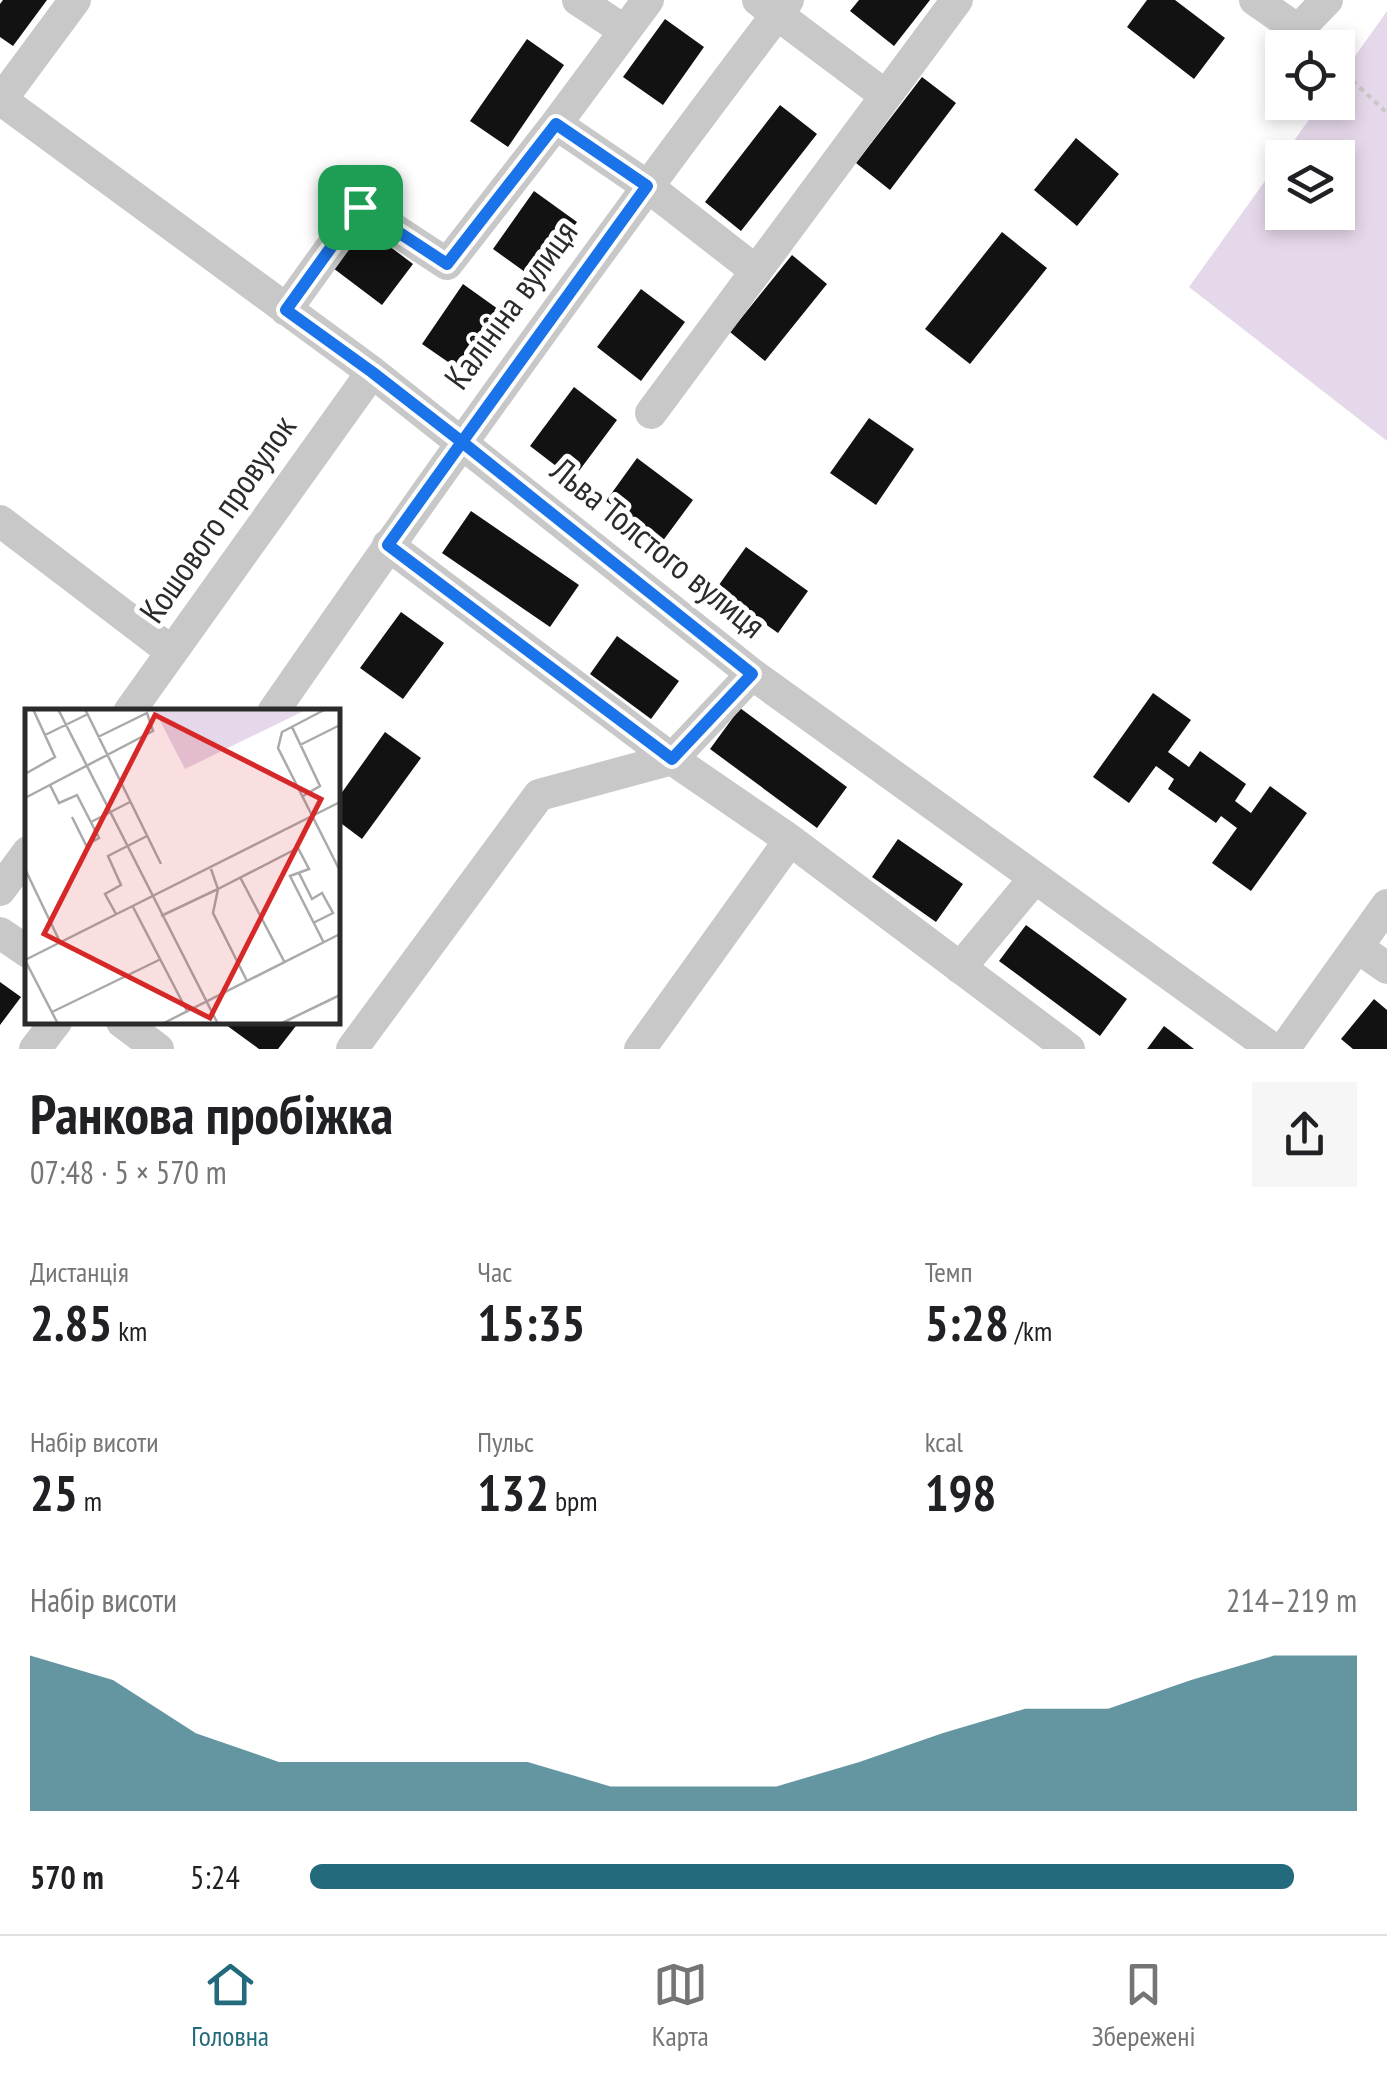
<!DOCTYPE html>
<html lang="uk">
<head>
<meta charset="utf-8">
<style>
  :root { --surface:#fff; --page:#f6f6f6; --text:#202124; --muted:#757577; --line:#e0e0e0; --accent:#236a7c }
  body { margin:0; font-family:"PT Sans Narrow",sans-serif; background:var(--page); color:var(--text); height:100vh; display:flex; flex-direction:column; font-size:38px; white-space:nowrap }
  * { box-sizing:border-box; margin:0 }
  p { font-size:32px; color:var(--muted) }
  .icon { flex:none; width:55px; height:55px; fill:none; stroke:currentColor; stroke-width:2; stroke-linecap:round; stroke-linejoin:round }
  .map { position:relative; height:1049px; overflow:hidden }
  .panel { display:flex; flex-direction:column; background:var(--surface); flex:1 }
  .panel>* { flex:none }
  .controls { position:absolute; left:1265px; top:30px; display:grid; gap:20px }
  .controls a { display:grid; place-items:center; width:90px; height:90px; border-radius:0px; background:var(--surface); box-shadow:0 5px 15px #0003; font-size:50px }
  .pin { position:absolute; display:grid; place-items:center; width:85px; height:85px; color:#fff; margin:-42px; border-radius:20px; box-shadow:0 5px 15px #0006 }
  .round { display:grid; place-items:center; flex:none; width:105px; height:105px; border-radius:0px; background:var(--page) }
  .headline { display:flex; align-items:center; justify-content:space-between; height:170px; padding:0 30px }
  h1 { font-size:55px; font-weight:700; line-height:75px }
  .metrics { display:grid; grid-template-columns:repeat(3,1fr); gap:15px; height:170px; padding:10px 30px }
  .metrics div { display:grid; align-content:center }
  .metrics b { font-size:50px; font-weight:700 }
  .metrics small { font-size:28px; font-weight:400 }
  .metrics p { font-size:28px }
  .chart { height:280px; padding:20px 30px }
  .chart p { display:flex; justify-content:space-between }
  .chart svg { width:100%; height:180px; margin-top:10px; fill:var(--accent); opacity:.7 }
  ul { padding:0 30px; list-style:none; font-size:32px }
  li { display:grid; grid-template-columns:160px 120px 1fr; align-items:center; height:75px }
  li i { height:25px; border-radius:12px; background:var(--accent) }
  .menu { display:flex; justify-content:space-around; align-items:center; height:140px; border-top:2px solid var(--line); background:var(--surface); font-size:28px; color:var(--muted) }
  .menu a { display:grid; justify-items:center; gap:5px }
  .menu .current { color:var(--accent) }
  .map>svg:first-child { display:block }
  .green { fill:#e5d8ea; fill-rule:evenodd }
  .building { fill:#121212 }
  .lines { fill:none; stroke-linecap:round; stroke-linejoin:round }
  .path { stroke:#c8c8c8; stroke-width:4; stroke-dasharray:5 5; stroke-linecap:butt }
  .minor { stroke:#c8c8c8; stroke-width:32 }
  .route-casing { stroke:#fff; stroke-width:20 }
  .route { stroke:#1a73e8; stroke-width:12 }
  .labels { text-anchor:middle; stroke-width:10; stroke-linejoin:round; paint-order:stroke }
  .street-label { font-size:35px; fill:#2b2b2b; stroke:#fff }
  .inset-road { fill:none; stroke:#aaa; stroke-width:2.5 }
  .view { fill:#d62828; fill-opacity:0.15; stroke:#d62828; stroke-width:5 }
  .inset-edge { fill:none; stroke:#2b2b2b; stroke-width:5 }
</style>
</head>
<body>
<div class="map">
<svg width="1387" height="1049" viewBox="0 0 1387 1049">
  <rect width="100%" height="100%" fill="#fff"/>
  <path class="green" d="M 1387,11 L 1387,441 L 1189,287 L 1321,103 L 1338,102 L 1338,80 ZM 1282,158 L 1338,158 L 1338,212 L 1282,212 Z"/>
  <path class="building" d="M 3,0 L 47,0 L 13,46 L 0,37 L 0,4 Z
    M 859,0 L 930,0 L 894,46 L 850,11 Z
    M 1147,0 L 1175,0 L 1225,38 L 1194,79 L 1127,27 Z
    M 665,19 L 704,47 L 663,105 L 623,77 Z
    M 527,39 L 564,65 L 508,147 L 470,121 Z
    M 922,77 L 956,103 L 890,190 L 856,163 Z
    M 780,105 L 817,134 L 741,231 L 705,202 Z
    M 1076,138 L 1119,174 L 1077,226 L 1034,190 Z
    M 534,191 L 577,222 L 536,280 L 493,249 Z
    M 360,224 L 413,264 L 382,305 L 329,265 Z
    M 1002,232 L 1047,268 L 970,364 L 925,329 Z
    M 792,255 L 827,284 L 765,361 L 730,332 Z
    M 463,284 L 505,314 L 464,373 L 422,344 Z
    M 641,289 L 685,322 L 641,381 L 597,347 Z
    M 574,387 L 617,420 L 573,479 L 530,446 Z
    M 869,418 L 914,449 L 876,505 L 830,473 Z
    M 637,458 L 693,500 L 662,542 L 606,501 Z
    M 471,511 L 579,585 L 550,627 L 442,553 Z
    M 746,547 L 808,591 L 778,633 L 716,589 Z
    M 401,612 L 444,643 L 403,699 L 360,668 Z
    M 617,636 L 679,681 L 651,719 L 590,674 Z
    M 1153,693 L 1191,720 L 1168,752 L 1189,767 L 1200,751 L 1246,784 L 1235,801 L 1251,813 L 1270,786 L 1307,813 L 1251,891 L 1212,863 L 1237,828 L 1221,816 L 1216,823 L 1168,789 L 1174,779 L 1156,766 L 1129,803 L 1093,777 Z
    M 740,708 L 847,787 L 817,828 L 710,749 Z
    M 385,732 L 421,758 L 362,839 L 338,821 L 338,798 Z
    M 898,839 L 963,884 L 936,922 L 872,877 Z
    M 1026,925 L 1127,999 L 1100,1036 L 999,961 Z
    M 0,982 L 21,997 L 0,1025 Z
    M 1374,999 L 1387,1010 L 1387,1049 L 1353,1049 L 1341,1039 Z
    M 222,1022 L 299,1022 L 278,1049 L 259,1049 Z
    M 1164,1026 L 1194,1049 L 1147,1049 Z"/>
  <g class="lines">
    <path class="path" d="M 1338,67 L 1387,113"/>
    <path class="minor" d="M 578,0 L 625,31 L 648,0
      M 758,0 L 886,96
      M 1255,0 L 1298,30 L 1327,0
      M 0,99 L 372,372 L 752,674 L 1273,1049
      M 1,100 L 75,0
      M 556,124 L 625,31
      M 286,310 L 360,207 L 447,264 L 556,124 L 647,186 L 756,271
      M 651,413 L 957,0
      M 0,521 L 172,652
      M 388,545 L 672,759 L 752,674
      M 129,712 L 372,372
      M 273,712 C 440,471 610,233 788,0
      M 0,890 L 28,852
      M 0,933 L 28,952
      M 1357,947 L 1387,968
      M 960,968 L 1034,879
      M 122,1022 L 158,1049
      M 35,1049 L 56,1022
      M 352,1049 L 539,795 L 672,759 L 790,840 L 1069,1049
      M 640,1049 L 790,840
      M 1284,1049 L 1387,905"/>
  </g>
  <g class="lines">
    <defs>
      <path id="route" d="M 360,207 L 286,310 L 372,372 L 462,442 L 388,545 L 672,759 L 752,674 L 462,442 L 647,186 L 556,124 L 447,264 L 360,207"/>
    </defs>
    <use href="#route" class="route-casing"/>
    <use href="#route" class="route"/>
  </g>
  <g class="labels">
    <g class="street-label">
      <text transform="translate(511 305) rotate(-54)" y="12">Калініна вулиця</text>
      <text transform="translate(218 519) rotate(-55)" y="12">Кошового провулок</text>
      <text transform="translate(658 548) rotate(39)" y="12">Льва Толстого вулиця</text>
    </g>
  </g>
  <g transform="translate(25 709)">
    <rect width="315" height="315" fill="#fff"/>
    <path d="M 129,0 L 283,0 L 160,60 Z" fill="#e5d8ea"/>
    <path class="inset-road" d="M 33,0 L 193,315M 60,0 L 136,155M 301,0 L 257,23 L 253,39 L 315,162M 267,18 L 295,77 L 278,87M 20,26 L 63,5M 275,36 L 315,16M 0,65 L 30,48 L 8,0M 25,76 L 34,94 L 52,86 L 74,129 L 61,136 L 47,108M 0,89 L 128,22 L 122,4 L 73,28M 66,113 L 105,93M 0,160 L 35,233M 274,164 L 287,190 L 297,184 L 308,204 L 288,214M 215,168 L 260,254M 107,196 L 162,302M 91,205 L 80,185 L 96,176 L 83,147 L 122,127M 136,207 L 193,180 L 186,160M 0,251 L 315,93M 0,251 L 33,315M 222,272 L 188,204 L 193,180 L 273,139 L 284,160 L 265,167 L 299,234M 27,303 L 136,250M 137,315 L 315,225M 255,315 L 315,286"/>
    <path class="view" d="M 130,6 L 296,90 L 185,309 L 19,225 Z"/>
    <rect width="315" height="315" class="inset-edge"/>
  </g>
</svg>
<div class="controls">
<a><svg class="icon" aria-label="locate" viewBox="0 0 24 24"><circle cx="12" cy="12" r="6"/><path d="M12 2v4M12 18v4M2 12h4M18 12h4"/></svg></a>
<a><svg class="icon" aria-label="layers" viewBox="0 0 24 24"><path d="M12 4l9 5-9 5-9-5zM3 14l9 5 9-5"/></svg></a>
</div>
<div class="pin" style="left:360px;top:207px;background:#1e9e55"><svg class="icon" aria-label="arrive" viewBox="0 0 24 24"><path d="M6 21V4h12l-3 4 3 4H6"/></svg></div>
</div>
<section class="panel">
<div class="headline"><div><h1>Ранкова пробіжка</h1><p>07:48 · 5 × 570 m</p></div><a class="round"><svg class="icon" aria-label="share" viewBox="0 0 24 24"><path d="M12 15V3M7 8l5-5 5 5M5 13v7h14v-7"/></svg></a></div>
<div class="metrics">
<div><p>Дистанція</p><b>2.85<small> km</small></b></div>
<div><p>Час</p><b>15:35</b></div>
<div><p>Темп</p><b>5:28<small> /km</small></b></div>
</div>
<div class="metrics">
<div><p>Набір висоти</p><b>25<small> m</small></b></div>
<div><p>Пульс</p><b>132<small> bpm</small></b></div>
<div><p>kcal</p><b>198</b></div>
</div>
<div class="chart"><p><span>Набір висоти</span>214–219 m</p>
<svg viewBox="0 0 160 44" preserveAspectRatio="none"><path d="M0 44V6L10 12L20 25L30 32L40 32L50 32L60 32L70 38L80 38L90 38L100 32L110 25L120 19L130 19L140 12L150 6L160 6V44z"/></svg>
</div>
<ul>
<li><b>570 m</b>5:24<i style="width:94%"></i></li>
</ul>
</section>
<nav class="menu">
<a class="current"><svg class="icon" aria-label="home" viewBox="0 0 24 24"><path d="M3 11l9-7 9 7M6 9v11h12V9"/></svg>Головна</a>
<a><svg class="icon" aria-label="map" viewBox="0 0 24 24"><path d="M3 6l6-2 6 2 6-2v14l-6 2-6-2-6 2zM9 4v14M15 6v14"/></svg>Карта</a>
<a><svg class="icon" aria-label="saved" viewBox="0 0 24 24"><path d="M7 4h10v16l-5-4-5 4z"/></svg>Збережені</a>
</nav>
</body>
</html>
